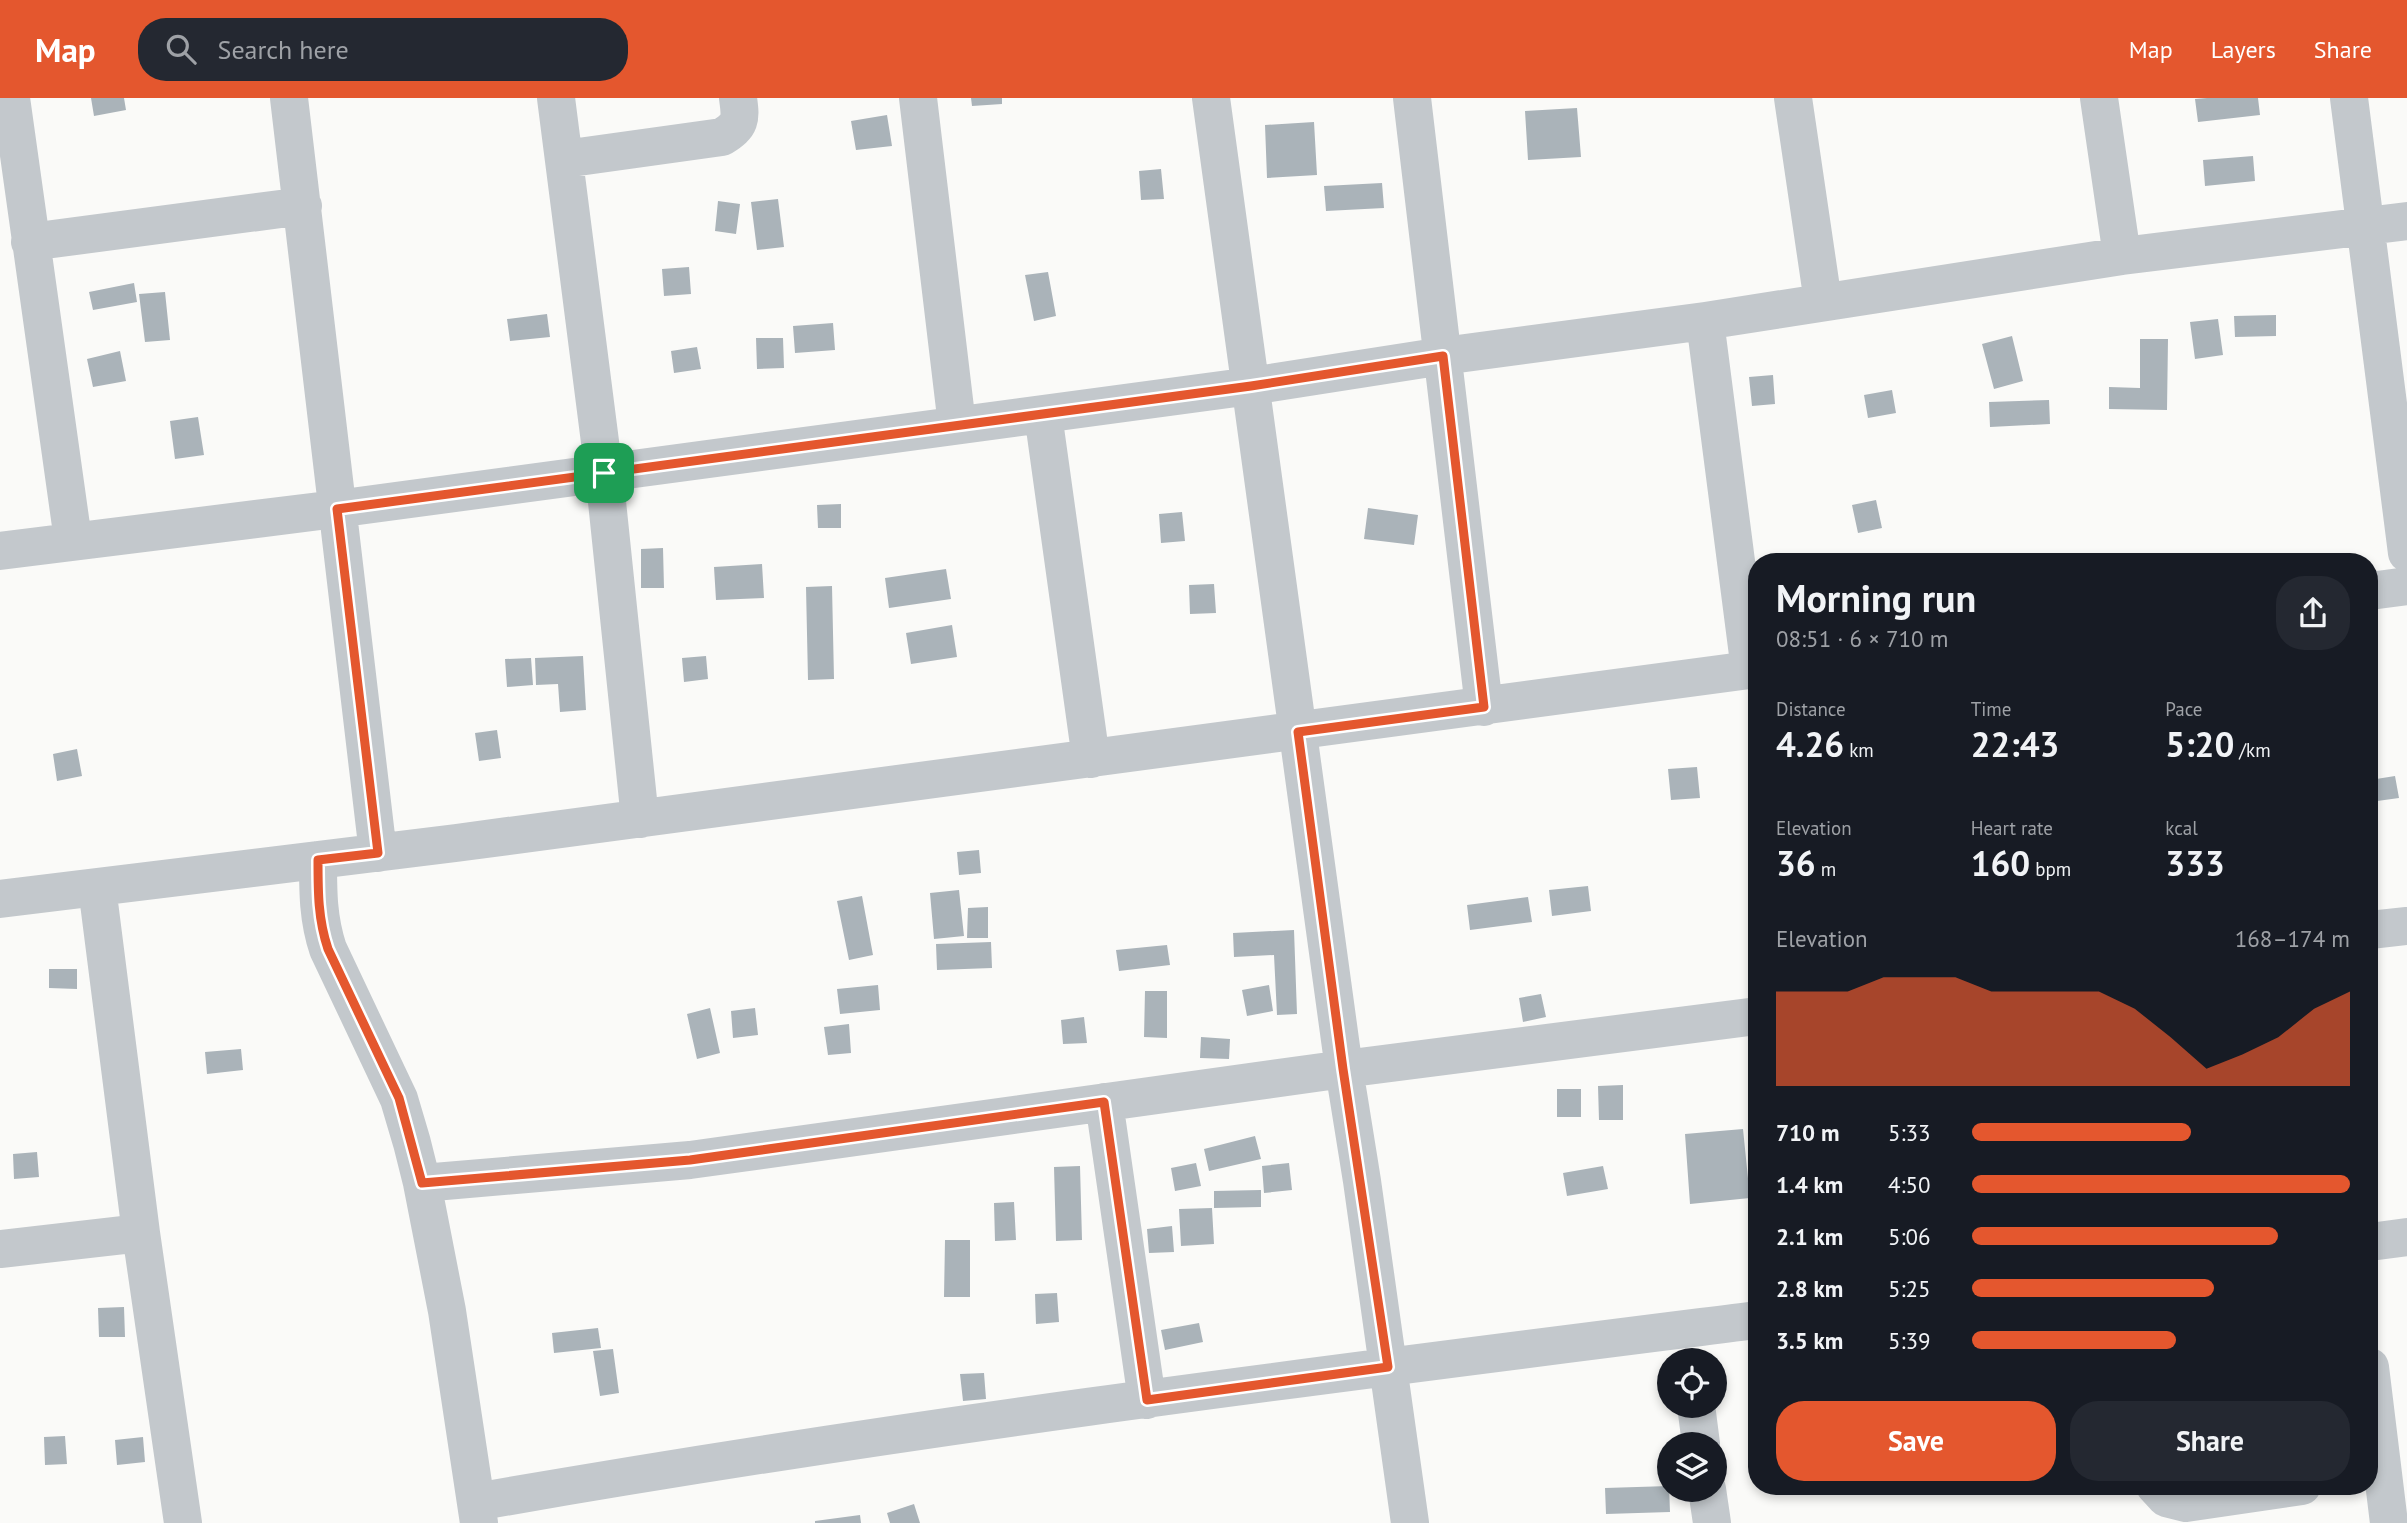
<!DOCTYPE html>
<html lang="en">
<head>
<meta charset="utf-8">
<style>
  :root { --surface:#171b24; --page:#242831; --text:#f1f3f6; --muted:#9ea1a6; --accent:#e4572e }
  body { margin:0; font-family:"PT Sans",sans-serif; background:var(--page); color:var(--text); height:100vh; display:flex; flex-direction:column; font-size:26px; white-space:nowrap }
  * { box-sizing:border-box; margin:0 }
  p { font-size:23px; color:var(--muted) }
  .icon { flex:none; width:38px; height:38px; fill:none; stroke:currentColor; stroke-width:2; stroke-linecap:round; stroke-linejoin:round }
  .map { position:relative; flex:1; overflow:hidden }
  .sheet { position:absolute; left:1748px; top:455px; width:630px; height:942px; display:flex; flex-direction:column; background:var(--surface); border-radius:28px; box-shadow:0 4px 10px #0003 }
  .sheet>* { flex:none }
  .fabs { position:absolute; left:1657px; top:1250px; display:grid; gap:14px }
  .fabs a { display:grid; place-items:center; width:70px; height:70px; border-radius:50%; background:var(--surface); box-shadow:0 4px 10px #0003; font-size:35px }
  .pin { position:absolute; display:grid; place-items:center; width:60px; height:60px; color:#fff; margin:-30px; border-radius:14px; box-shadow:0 4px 10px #0006 }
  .round { display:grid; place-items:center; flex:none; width:74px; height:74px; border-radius:28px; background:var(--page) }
  .summary { display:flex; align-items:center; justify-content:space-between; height:119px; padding:0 28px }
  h1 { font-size:38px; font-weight:800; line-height:52px }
  .figures { display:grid; grid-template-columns:repeat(3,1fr); gap:10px; height:119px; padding:7px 28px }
  .figures div { display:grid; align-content:center }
  .figures b { font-size:35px; font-weight:800 }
  .figures small { font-size:19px; font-weight:400 }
  .figures p { font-size:19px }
  .chart { height:196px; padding:14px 28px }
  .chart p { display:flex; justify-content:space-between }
  .chart svg { width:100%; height:126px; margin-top:7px; fill:var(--accent); opacity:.7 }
  .cta { display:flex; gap:14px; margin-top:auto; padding:14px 28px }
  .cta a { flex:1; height:80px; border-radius:28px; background:var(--accent); color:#fff; font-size:28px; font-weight:800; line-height:80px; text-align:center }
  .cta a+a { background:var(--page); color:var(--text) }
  ul { padding:0 28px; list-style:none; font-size:23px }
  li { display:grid; grid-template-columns:112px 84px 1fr; align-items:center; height:52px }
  li i { height:18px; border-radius:9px; background:var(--accent) }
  header { display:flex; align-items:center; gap:42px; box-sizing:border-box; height:98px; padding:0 35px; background:var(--accent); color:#fff }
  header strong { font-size:33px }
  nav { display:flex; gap:38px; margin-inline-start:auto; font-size:24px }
  .search { width:490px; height:63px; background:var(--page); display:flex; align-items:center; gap:18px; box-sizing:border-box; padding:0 24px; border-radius:28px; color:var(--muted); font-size:26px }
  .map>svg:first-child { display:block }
  .building { fill:#aab3b9 }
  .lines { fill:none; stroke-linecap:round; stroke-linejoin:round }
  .minor { stroke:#c3c8cc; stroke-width:38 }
  .route-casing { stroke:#fff; stroke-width:14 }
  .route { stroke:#e4572e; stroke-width:9 }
</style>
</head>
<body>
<header>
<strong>Map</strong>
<div class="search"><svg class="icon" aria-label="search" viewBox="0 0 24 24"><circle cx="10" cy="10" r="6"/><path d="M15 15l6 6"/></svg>Search here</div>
<nav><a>Map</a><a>Layers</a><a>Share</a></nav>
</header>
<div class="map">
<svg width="2407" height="1425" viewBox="0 0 2407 1425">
  <rect width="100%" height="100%" fill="#fafaf8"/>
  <path class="building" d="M 91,0 L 124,0 L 126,12 L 94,18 Z
    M 971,0 L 1002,0 L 1002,6 L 972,8 Z
    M 2207,0 L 2258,0 L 2260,17 L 2198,24 L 2195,1 Z
    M 1577,10 L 1581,59 L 1528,62 L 1525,13 Z
    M 887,17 L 892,48 L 856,52 L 851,23 Z
    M 1314,24 L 1317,77 L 1267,80 L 1265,27 Z
    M 2253,58 L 2255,83 L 2205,88 L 2203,62 Z
    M 1161,71 L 1164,101 L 1141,102 L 1139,73 Z
    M 1382,85 L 1384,110 L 1326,113 L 1324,88 Z
    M 778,101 L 784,149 L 757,152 L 751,104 Z
    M 718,103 L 740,106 L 736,136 L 715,133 Z
    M 689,169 L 691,196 L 664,198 L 662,171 Z
    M 1048,174 L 1056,218 L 1034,223 L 1025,177 Z
    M 134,185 L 137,204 L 93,212 L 89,194 Z
    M 165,194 L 170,242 L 145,244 L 139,196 Z
    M 547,216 L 550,239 L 510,243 L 507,221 Z
    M 2276,217 L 2276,238 L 2235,239 L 2234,218 Z
    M 2218,221 L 2223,257 L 2195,261 L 2190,224 Z
    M 833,225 L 835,252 L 795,255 L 793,228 Z
    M 2012,238 L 2023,283 L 1994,291 L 1982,246 Z
    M 756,240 L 783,240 L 784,270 L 757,271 Z
    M 2140,241 L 2168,241 L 2167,312 L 2109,311 L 2109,289 L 2140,290 Z
    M 697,249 L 701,271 L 674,275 L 671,253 Z
    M 120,253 L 126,283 L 93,289 L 87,261 Z
    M 1773,277 L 1775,306 L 1752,308 L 1749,279 Z
    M 1892,292 L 1896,315 L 1868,320 L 1864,297 Z
    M 2049,302 L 2050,326 L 1990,329 L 1989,304 Z
    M 198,319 L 204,357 L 175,361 L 170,323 Z
    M 1876,402 L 1882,430 L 1858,435 L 1852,407 Z
    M 841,406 L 841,430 L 818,430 L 817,407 Z
    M 1368,410 L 1418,417 L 1414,447 L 1364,441 Z
    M 1182,414 L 1185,443 L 1161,445 L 1159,416 Z
    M 663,450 L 664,490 L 641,490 L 641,451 Z
    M 762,466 L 764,500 L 716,502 L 714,469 Z
    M 946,471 L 951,501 L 889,510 L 885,480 Z
    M 1214,486 L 1216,515 L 1190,516 L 1189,487 Z
    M 832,488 L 834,581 L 808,582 L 806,489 Z
    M 952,527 L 957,559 L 911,566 L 906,535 Z
    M 583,558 L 586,612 L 560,614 L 558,586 L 536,587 L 535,560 Z
    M 706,558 L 708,581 L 684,584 L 682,560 Z
    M 531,560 L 533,587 L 507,589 L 505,561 Z
    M 497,632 L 501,660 L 479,663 L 475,635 Z
    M 77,651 L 82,678 L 57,683 L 53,656 Z
    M 1697,669 L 1700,700 L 1671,702 L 1668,671 Z
    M 2395,678 L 2399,700 L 2370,704 L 2370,682 Z
    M 979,752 L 981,775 L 959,777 L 957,754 Z
    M 1588,788 L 1591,813 L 1552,818 L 1549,792 Z
    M 959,792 L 964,838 L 934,841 L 930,795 Z
    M 862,798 L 873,857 L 849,862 L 837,803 Z
    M 1528,799 L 1532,824 L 1470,832 L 1467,807 Z
    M 988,809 L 988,840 L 967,840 L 968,810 Z
    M 1294,832 L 1297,916 L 1277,917 L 1274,857 L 1234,859 L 1233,835 Z
    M 991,844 L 992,870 L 937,872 L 936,846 Z
    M 1167,847 L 1170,867 L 1119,873 L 1116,852 Z
    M 49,871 L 77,871 L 77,891 L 49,890 Z
    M 878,887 L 880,912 L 840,916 L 837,891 Z
    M 1269,887 L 1273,913 L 1247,918 L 1242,892 Z
    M 1145,893 L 1167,893 L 1167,940 L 1144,939 Z
    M 1541,896 L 1546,919 L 1523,924 L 1519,900 Z
    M 710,910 L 720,955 L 697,961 L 687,916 Z
    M 755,910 L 758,937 L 733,940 L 731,913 Z
    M 1084,919 L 1087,945 L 1063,946 L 1061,922 Z
    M 849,926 L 851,955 L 828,957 L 824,929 Z
    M 1201,939 L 1230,941 L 1229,961 L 1200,960 Z
    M 241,951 L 243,972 L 207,976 L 205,954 Z
    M 1623,987 L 1623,1022 L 1599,1022 L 1598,988 Z
    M 1557,991 L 1581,991 L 1581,1019 L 1557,1019 Z
    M 1743,1031 L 1750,1100 L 1690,1106 L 1685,1036 Z
    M 1255,1038 L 1261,1061 L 1209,1073 L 1204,1051 Z
    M 37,1054 L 39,1079 L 14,1081 L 13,1056 Z
    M 1196,1065 L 1201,1088 L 1175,1093 L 1171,1070 Z
    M 1289,1065 L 1292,1092 L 1264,1095 L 1262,1068 Z
    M 1080,1068 L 1082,1142 L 1056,1143 L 1054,1069 Z
    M 1603,1068 L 1608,1091 L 1567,1098 L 1563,1075 Z
    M 1261,1092 L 1261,1109 L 1214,1110 L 1214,1093 Z
    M 1014,1104 L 1016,1142 L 995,1143 L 994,1105 Z
    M 1212,1110 L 1214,1146 L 1181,1148 L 1179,1111 Z
    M 1172,1128 L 1174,1154 L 1149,1155 L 1147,1131 Z
    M 945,1142 L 970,1142 L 970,1199 L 944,1199 Z
    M 1057,1195 L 1059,1224 L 1036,1226 L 1035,1196 Z
    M 124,1209 L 125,1239 L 99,1239 L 98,1210 Z
    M 1199,1225 L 1203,1244 L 1165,1252 L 1161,1232 Z
    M 598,1230 L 601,1250 L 554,1255 L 552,1235 Z
    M 613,1251 L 619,1295 L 600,1298 L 593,1253 Z
    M 984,1275 L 986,1301 L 963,1303 L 960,1276 Z
    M 65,1338 L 67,1366 L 45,1367 L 44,1339 Z
    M 143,1339 L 145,1364 L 117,1367 L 115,1342 Z
    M 1669,1388 L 1670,1414 L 1606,1416 L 1605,1390 Z
    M 914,1406 L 920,1425 L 890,1425 L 887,1415 Z
    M 860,1417 L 861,1425 L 815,1425 L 815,1423 Z"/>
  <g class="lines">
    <path class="minor" d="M 11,0 L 73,442
      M 289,0 L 378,755
      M 556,0 L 604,375 L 640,721
      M 918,0 L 957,327
      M 1211,0 L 1344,971 L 1362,1083 L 1410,1425
      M 1412,0 L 1484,609
      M 1793,0 L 1823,204
      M 2099,0 L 2122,158
      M 2349,0 L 2407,455
      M 564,61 L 722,39 C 741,27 741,22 738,0
      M 30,144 L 303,108
      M 1705,223 L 1750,572
      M 1043,316 L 1091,661
      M 0,453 L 336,411 L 1251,288 L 1443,258 L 1705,223 L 2122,158 L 2407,123
      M 2370,493 L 2407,488
      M 318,762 C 318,794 318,821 328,851 L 399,1001 L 412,1045 L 422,1085 L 447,1213 L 479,1425
      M 97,789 L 141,1135 L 183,1425
      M 0,801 L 456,745 L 1757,571
      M 2370,832 L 2407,828
      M 1104,1004 L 1147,1302
      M 422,1085 L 690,1062 L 1344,971 L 1757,918
      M 2370,1144 L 2407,1139
      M 0,1151 L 141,1135
      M 2370,1269 L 2389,1425
      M 1696,1307 L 1701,1346
      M 2155,1388 L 2166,1400 L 2186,1405 L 2302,1388
      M 1707,1391 L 1712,1425
      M 476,1404 C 901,1329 1329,1276 1757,1222"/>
  </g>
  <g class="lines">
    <defs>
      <path id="route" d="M 1443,258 L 1484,609 L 1298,634 L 1343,971 L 1388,1269 L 1147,1302 L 1104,1004 L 690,1062 L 422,1085 L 399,1000 L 328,851 C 318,821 318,794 318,762 L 378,755 L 337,411 L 1251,288 Z"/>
    </defs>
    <use href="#route" class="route-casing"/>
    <use href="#route" class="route"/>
  </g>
</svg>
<div class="fabs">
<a><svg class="icon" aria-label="locate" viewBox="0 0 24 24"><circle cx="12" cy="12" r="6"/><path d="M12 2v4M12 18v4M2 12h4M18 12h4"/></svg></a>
<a><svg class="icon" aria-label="layers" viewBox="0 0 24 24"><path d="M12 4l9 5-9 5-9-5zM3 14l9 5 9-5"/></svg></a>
</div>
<div class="pin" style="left:604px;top:375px;background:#1e9e55"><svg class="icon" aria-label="arrive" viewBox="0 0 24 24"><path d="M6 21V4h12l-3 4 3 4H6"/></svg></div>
<section class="sheet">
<div class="summary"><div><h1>Morning run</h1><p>08:51 · 6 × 710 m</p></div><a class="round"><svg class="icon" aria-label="share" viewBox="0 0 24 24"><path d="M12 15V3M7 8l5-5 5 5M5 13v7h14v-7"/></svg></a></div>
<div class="figures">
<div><p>Distance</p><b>4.26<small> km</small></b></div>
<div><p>Time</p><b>22:43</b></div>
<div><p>Pace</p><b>5:20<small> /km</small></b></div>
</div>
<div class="figures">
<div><p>Elevation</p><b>36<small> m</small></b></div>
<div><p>Heart rate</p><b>160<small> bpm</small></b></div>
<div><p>kcal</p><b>333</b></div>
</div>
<div class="chart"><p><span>Elevation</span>168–174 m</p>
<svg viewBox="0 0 160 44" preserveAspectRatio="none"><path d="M0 44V11L10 11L20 11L30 6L40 6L50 6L60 11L70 11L80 11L90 11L100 17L110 27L120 38L130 33L140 27L150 17L160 11V44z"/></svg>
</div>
<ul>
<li><b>710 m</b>5:33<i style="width:58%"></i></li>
<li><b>1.4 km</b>4:50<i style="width:100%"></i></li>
<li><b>2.1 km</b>5:06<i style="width:81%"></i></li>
<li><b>2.8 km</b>5:25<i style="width:64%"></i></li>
<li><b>3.5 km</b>5:39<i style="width:54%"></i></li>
</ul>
<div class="cta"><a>Save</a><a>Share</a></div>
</section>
</div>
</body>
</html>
